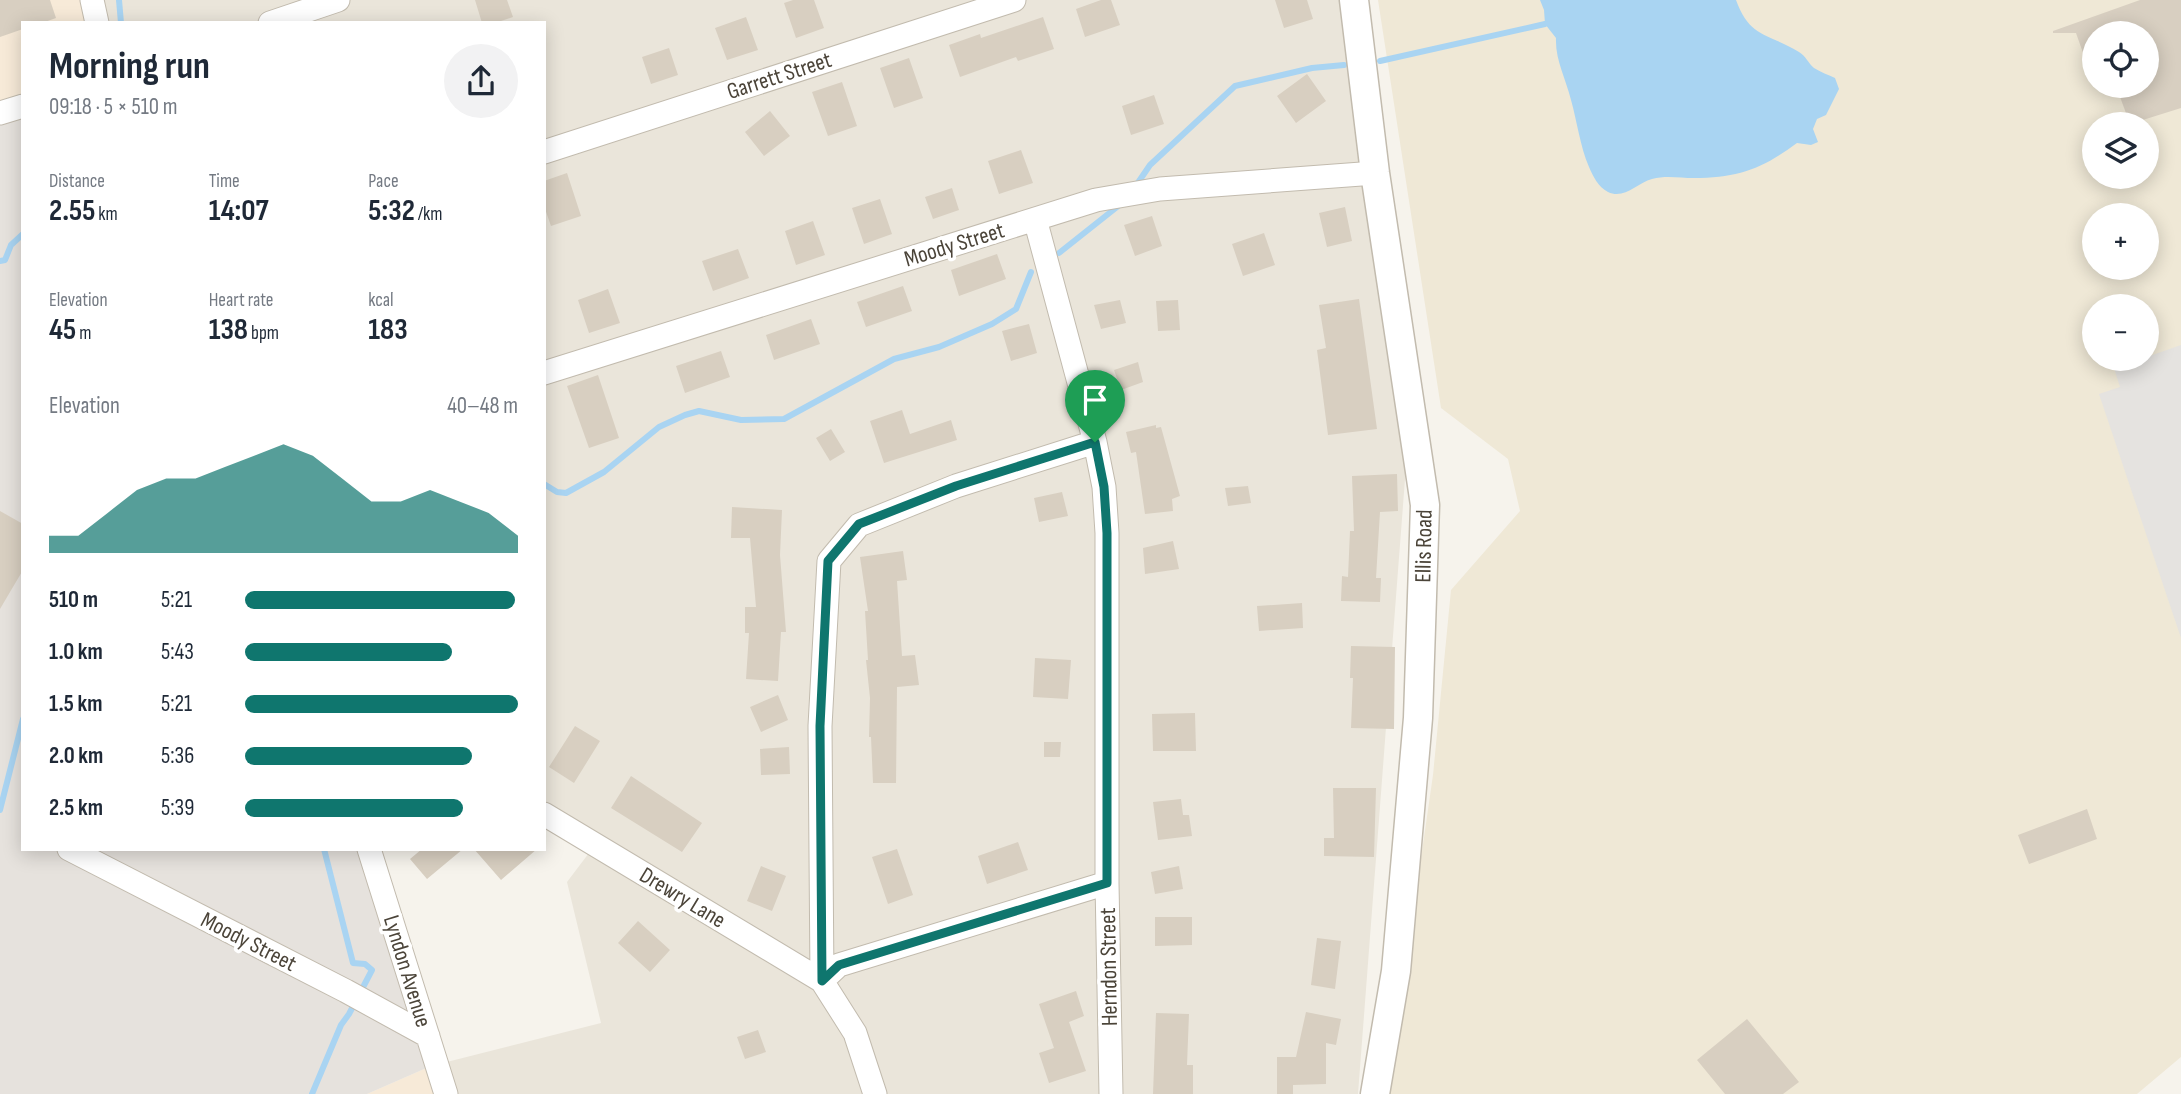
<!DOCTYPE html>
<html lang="en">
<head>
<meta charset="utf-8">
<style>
  :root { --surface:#fff; --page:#f2f2f3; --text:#1f2937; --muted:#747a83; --accent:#0f766e }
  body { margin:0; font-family:"Sofia Sans Condensed",sans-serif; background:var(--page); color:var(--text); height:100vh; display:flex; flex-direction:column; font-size:26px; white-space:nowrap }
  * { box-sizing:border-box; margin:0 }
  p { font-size:23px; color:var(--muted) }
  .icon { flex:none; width:38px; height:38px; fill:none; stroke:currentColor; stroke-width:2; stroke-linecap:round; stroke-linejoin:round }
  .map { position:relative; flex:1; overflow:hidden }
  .panel { position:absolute; left:21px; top:21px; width:525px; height:830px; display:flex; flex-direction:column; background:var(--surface); border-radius:0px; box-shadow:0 4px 18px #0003 }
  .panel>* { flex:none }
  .tools { position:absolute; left:2082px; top:21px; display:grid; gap:14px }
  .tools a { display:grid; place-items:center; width:77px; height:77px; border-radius:50%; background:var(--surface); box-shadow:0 4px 18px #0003; font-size:35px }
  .pin { position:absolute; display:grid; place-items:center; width:60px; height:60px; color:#fff; margin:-72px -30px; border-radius:50% 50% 50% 0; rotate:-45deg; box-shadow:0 0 7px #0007 }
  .pin .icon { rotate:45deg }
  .round { display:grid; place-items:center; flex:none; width:74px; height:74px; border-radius:37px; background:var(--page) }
  .headline { display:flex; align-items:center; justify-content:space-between; height:119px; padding:0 28px }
  h1 { font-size:38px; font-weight:700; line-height:52px }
  .metrics { display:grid; grid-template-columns:repeat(3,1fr); gap:10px; height:119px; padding:7px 28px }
  .metrics div { display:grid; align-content:center }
  .metrics b { font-size:30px; font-weight:700 }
  .metrics small { font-size:19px; font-weight:400 }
  .metrics p { font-size:19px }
  .chart { height:196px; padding:14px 28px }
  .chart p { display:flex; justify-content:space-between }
  .chart svg { width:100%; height:126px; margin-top:7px; fill:var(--accent); opacity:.7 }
  ul { padding:0 28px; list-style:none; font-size:23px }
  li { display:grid; grid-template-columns:112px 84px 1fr; align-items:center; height:52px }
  li i { height:18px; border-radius:9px; background:var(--accent) }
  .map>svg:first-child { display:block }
  .residential { fill:#eae5da }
  .commercial { fill:#f7ead8 }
  .industrial { fill:#e6e2dd }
  .education { fill:#efe8d6; fill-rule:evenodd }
  .parking { fill:#e5e3e0 }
  .water { fill:#a9d4f2 }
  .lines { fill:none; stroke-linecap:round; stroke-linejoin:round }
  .stream { stroke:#a9d4f2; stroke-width:6 }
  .building { fill:#d8cfc1 }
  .minor-casing { stroke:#c2bbae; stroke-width:25 }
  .tertiary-casing { stroke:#c2bbae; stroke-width:31 }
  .minor { stroke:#fff; stroke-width:23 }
  .tertiary { stroke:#fff; stroke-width:28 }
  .route-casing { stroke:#fff; stroke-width:14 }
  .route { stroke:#0f766e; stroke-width:9 }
  .labels { text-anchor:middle; stroke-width:7; stroke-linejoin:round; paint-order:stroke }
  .street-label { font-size:23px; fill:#4b4439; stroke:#fff }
</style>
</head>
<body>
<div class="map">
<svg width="2181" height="1094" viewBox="0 0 2181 1094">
  <rect width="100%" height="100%" fill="#f6f3ec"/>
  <path class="residential" d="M 95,0 L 1361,0 L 1406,466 L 1358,1094 L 439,1094 L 431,1066 L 601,1023 L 567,882 L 592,849 L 544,821 L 544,23 L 101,23 Z"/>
  <path class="commercial" d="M 0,0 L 95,0 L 101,23 L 23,23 L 23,115 L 0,123 Z
    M 431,1066 L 439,1094 L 367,1094 Z"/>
  <path class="industrial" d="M 23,115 L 23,849 L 361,849 L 431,1066 L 367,1094 L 0,1094 L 0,123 Z"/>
  <path class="education" d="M 1378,0 L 2181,0 L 2181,1057 L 2137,1094 L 1387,1094 L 1433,775 L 1451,590 L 1520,511 L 1508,459 L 1441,408 ZM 2095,33 L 2147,33 L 2147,86 L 2095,86 ZM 2095,124 L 2147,124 L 2147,177 L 2095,177 ZM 2095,215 L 2147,215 L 2147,268 L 2095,268 ZM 2095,306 L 2147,306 L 2147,359 L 2095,359 Z"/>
  <path class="parking" d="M 2181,345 L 2181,638 L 2099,394 L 2120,387 L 2114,368 L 2141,359 L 2147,359 L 2147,357 Z"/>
  <path class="water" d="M 1540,0 L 1736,0 C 1750,39 1769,33 1799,52 C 1806,56 1808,63 1814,68 C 1820,72 1829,75 1835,78 L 1839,89 L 1826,115 L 1817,119 L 1813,129 L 1818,142 L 1811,145 L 1797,143 C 1762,169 1738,178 1694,178 C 1680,178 1666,175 1652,179 C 1637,183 1624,200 1608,192 C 1598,187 1593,176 1589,167 C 1580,146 1577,121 1571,100 C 1566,79 1555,60 1556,38 L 1545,24 L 1544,10 Z"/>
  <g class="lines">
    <path class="stream" d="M 119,0 L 121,23
      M 1380,61 L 1545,24
      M 1135,187 L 1150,165 L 1235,86 L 1312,68 L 1344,65
      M 1059,253 L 1122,203
      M 0,261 L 5,260 L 11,245 L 23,234
      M 544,484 L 557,492 L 566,493 L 604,472 L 659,427 L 685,415 L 699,411 L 741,420 L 784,419 L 894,359 L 939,347 L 992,324 L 1016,309 L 1031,272
      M 0,810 L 23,719
      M 312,1094 L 341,1025 L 349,1014 L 372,970 L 365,964 L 353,963 L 324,849"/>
  </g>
  <path class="building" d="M 0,0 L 50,0 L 56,18 L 42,23 L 23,23 L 23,29 L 0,37 Z
    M 475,0 L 507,0 L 513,17 L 495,23 L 482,23 Z
    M 793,0 L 814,0 L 824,28 L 796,38 L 784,3 Z
    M 1101,0 L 1111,0 L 1120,25 L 1085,37 L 1076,9 Z
    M 1275,0 L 1307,0 L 1313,19 L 1284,28 Z
    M 2140,0 L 2181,0 L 2181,108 L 2130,124 L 2116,86 L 2147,86 L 2147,33 L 2095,33 L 2095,81 L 2093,81 L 2076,33 L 2053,33 L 2053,31 Z
    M 746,17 L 758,50 L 727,60 L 715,28 Z
    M 1043,17 L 1054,49 L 1018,61 L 1016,57 L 960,77 L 949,45 L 980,34 L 981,38 Z
    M 669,48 L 678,75 L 651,84 L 642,57 Z
    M 909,58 L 923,98 L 894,108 L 880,68 Z
    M 1307,74 L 1326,101 L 1296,123 L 1277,96 Z
    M 842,82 L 857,126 L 828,136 L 812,92 Z
    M 1154,95 L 1164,124 L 1131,135 L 1122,106 Z
    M 770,111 L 790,136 L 764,156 L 745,132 Z
    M 1021,150 L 1033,183 L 999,194 L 988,161 Z
    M 567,173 L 581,216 L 551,226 L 544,206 L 544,181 Z
    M 952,188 L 959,210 L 933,219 L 925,197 Z
    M 880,199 L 892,234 L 864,244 L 852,208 Z
    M 1345,207 L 1352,241 L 1327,247 L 1319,213 Z
    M 1152,216 L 1162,246 L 1135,256 L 1124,225 Z
    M 813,221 L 825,255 L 796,265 L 785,231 Z
    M 1264,233 L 1275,265 L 1243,276 L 1232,244 Z
    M 738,249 L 749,278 L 713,291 L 702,261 Z
    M 997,254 L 1006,279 L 959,296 L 951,270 Z
    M 903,286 L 912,311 L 866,327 L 857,302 Z
    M 608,289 L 620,323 L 589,333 L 578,300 Z
    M 1359,299 L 1377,429 L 1328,435 L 1317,350 L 1326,348 L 1319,305 Z
    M 1120,300 L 1126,323 L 1101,329 L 1094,305 Z
    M 1178,300 L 1180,330 L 1158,331 L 1156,301 Z
    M 811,319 L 820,344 L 774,360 L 766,335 Z
    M 1029,324 L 1037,353 L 1011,361 L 1002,331 Z
    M 721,351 L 730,377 L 685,393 L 676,366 Z
    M 1138,362 L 1143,382 L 1121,390 L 1114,370 Z
    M 598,375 L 619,438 L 589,448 L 567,386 Z
    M 902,410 L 910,434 L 951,420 L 957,440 L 884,463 L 870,421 Z
    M 1156,425 L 1156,428 L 1161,427 L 1180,496 L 1172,499 L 1173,511 L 1145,514 L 1136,452 L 1131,453 L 1126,432 Z
    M 831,429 L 845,452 L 830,461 L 816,438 Z
    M 1397,474 L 1398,511 L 1380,512 L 1376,578 L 1381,578 L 1380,602 L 1341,601 L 1342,576 L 1348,577 L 1350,531 L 1354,531 L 1352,476 Z
    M 1248,486 L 1251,503 L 1228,506 L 1225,488 Z
    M 1062,492 L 1068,516 L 1039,522 L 1034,498 Z
    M 732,507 L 782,510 L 780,555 L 786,632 L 781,632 L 778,681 L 746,679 L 749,633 L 745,633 L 745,607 L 756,607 L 750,538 L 731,538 Z
    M 0,511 L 23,524 L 23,570 L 0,609 Z
    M 1173,541 L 1179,569 L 1145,574 L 1143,548 Z
    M 903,551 L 907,580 L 897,581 L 902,656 L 915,655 L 919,685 L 897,687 L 896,783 L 873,783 L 871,737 L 869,737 L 870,698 L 866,660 L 868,660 L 865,611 L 868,611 L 860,557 Z
    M 1302,603 L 1303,628 L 1259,631 L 1257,606 Z
    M 1351,646 L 1395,647 L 1394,729 L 1351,728 L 1353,678 L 1350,678 Z
    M 1035,658 L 1071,660 L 1068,699 L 1033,697 Z
    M 778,695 L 788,720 L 761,732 L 750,707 Z
    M 1195,713 L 1196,751 L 1153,751 L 1152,714 Z
    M 575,726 L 600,741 L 574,783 L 549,767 Z
    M 1044,742 L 1061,742 L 1060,757 L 1044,757 Z
    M 789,747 L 790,774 L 761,775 L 760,749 Z
    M 631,776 L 702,823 L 682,852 L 611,808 Z
    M 1333,788 L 1376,788 L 1374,857 L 1324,856 L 1324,838 L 1334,838 Z
    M 1181,799 L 1183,815 L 1189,815 L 1192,836 L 1158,840 L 1153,802 Z
    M 2087,809 L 2097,839 L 2029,864 L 2018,835 Z
    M 1018,842 L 1028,870 L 987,884 L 978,856 Z
    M 422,849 L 463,849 L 427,879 L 410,859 Z
    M 474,849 L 537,849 L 501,880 Z
    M 897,849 L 913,895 L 888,904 L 872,857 Z
    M 761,866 L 786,876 L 772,911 L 747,901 Z
    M 1179,866 L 1183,889 L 1155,894 L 1151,872 Z
    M 1155,917 L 1192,917 L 1192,945 L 1155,946 Z
    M 638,921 L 670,950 L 650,972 L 618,943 Z
    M 1317,938 L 1341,941 L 1335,989 L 1311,985 Z
    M 1076,991 L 1084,1016 L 1069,1022 L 1086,1071 L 1049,1083 L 1039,1053 L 1054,1048 L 1039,1004 Z
    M 1306,1012 L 1341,1019 L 1336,1045 L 1326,1043 L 1326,1084 L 1293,1085 L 1293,1094 L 1277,1094 L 1277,1057 L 1296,1057 Z
    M 1156,1013 L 1189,1014 L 1187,1065 L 1193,1065 L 1193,1094 L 1153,1094 Z
    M 1747,1019 L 1799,1082 L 1783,1094 L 1725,1094 L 1697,1060 Z
    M 758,1030 L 766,1052 L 745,1059 L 737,1037 Z"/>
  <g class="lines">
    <defs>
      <path id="minor" d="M 92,0 L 97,23
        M 270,23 L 338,0
        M 0,113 L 23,106
        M 544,152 L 1014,0
        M 1035,219 L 1095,442 L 1104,487 L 1107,533 L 1107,883 L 1111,1094
        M 544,373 L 1096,200 L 1160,189 L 1375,173
        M 544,814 L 822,981
        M 69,849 L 346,991 L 428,1036
        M 369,849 L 446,1094
        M 822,981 L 839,965 L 1107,883
        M 875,1094 L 855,1033 L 822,981 L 820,726 L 829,561 L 859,525 L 956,486 L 1095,442"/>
      <path id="tertiary" d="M 1354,0 L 1375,173 L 1425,505 L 1418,718 L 1396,971 L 1375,1094"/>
    </defs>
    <use href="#minor" class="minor-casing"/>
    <use href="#tertiary" class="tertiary-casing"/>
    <use href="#minor" class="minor"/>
    <use href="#tertiary" class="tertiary"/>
  </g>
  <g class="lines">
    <defs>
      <path id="route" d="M 1095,442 L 1104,487 L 1107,533 L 1107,883 L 839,965 L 822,981 L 820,726 L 828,561 L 859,524 L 956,486 Z"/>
    </defs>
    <use href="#route" class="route-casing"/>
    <use href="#route" class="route"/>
  </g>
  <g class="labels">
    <g class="street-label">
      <text transform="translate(779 75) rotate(-18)" y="8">Garrett Street</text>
      <text transform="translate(954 244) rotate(-17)" y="8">Moody Street</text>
      <text transform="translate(1423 546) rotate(-89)" y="8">Ellis Road</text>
      <text transform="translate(683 897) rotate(31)" y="8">Drewry Lane</text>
      <text transform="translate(249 941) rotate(27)" y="8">Moody Street</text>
      <text transform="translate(1108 967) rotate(-91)" y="8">Herndon Street</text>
      <text transform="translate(408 971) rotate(73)" y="8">Lyndon Avenue</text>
    </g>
  </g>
</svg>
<div class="tools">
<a><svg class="icon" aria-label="locate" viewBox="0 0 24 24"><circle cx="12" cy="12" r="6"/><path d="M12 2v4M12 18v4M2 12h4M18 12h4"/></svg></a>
<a><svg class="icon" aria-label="layers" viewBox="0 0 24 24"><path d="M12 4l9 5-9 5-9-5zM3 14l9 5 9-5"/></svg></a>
<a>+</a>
<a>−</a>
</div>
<div class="pin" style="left:1095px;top:442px;background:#1e9e55"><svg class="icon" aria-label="arrive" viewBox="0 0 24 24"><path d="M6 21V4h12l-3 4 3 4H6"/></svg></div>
<section class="panel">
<div class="headline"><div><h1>Morning run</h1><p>09:18 · 5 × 510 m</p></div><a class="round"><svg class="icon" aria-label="share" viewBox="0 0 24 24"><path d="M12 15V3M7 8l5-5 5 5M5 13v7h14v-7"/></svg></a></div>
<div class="metrics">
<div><p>Distance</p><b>2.55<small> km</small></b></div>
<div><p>Time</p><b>14:07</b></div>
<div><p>Pace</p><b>5:32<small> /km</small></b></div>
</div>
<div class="metrics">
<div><p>Elevation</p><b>45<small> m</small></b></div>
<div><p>Heart rate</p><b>138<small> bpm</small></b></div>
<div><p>kcal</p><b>183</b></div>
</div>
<div class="chart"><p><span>Elevation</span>40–48 m</p>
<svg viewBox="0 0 160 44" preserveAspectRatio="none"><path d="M0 44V38L10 38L20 30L30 22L40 18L50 18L60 14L70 10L80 6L90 10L100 18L110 26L120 26L130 22L140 26L150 30L160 38V44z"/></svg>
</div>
<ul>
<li><b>510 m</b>5:21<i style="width:99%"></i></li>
<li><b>1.0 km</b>5:43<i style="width:76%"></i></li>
<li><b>1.5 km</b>5:21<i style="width:100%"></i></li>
<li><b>2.0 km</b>5:36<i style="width:83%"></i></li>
<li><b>2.5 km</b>5:39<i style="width:80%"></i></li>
</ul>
</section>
</div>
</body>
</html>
